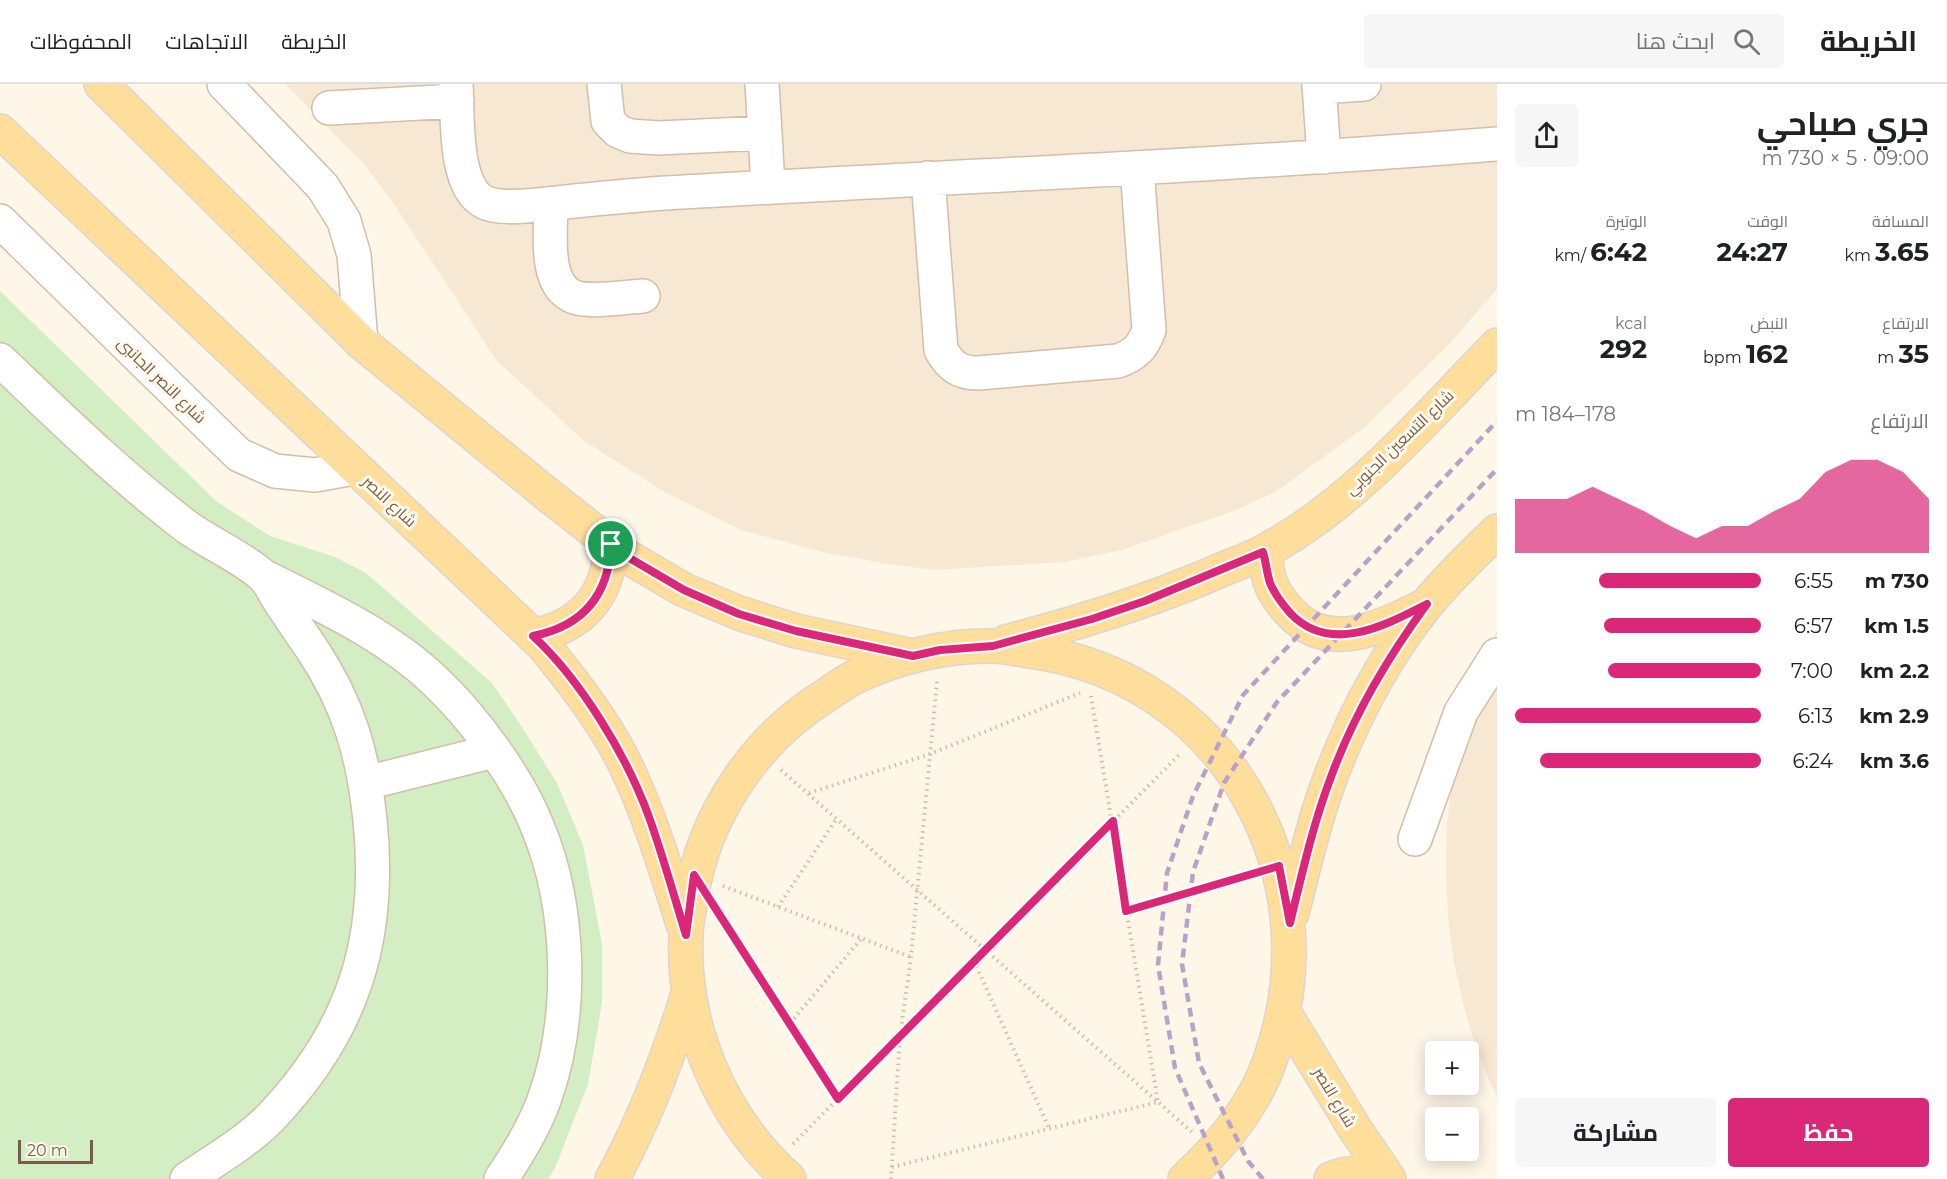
<!DOCTYPE html>
<html lang="ar">
<head>
<meta charset="utf-8">
<style>
  :root { --surface:#fff; --page:#f6f6f6; --text:#202124; --muted:#757577; --line:#e0e0e0; --accent:#db2777 }
  body { margin:0; font-family:Montserrat,Cairo,sans-serif; background:var(--page); color:var(--text); direction:rtl; height:100vh; display:flex; flex-direction:column; font-size:22px; white-space:nowrap }
  * { box-sizing:border-box; margin:0 }
  p { font-size:20px; color:var(--muted) }
  .icon { flex:none; width:33px; height:33px; fill:none; stroke:currentColor; stroke-width:2; stroke-linecap:round; stroke-linejoin:round }
  .map { position:relative; flex:1; overflow:hidden; direction:ltr }
  .panel { display:flex; flex-direction:column; background:var(--surface); width:450px }
  .panel>* { flex:none }
  .fabs { position:absolute; left:1425px; top:957px; display:grid; gap:12px }
  .fabs a { display:grid; place-items:center; width:54px; height:54px; border-radius:6px; background:var(--surface); box-shadow:0 3px 15px #0003; font-size:30px }
  .scale { position:absolute; left:18px; bottom:15px; width:75px; box-sizing:border-box; padding-left:6px; border:3px solid #7b5c48; border-top:0; font-size:16px; line-height:21px; white-space:nowrap; color:#7b5c48; -webkit-text-stroke:4px #fff9ee; paint-order:stroke }
  .pin { position:absolute; display:grid; place-items:center; width:51px; height:51px; color:#fff; margin:-26px; border:3px solid #fff; border-radius:50%; box-shadow:0 2px 6px #0007 }
  .round { display:grid; place-items:center; flex:none; width:63px; height:63px; border-radius:6px; background:var(--page) }
  .summary { display:flex; align-items:center; justify-content:space-between; height:102px; padding:0 18px }
  h1 { font-size:33px; font-weight:700; line-height:45px }
  .stats { display:grid; grid-template-columns:repeat(3,1fr); gap:9px; height:102px; padding:6px 18px }
  .stats div { display:grid; align-content:center }
  .stats b { font-size:26px; font-weight:700 }
  .stats small { font-size:16px; font-weight:400 }
  .stats p { font-size:16px }
  .chart { height:168px; padding:12px 18px }
  .chart p { display:flex; justify-content:space-between }
  .chart svg { width:100%; height:108px; margin-top:6px; fill:var(--accent); opacity:.7 }
  .button { display:flex; gap:12px; margin-top:auto; padding:12px 18px }
  .button a { flex:1; height:69px; border-radius:6px; background:var(--accent); color:#fff; font-size:24px; font-weight:700; line-height:69px; text-align:center }
  .button a+a { background:var(--page); color:var(--text) }
  ul { padding:0 18px; list-style:none; font-size:20px }
  li { display:grid; grid-template-columns:96px 72px 1fr; align-items:center; height:45px }
  li i { height:15px; border-radius:8px; background:var(--accent) }
  header { display:flex; align-items:center; gap:36px; box-sizing:border-box; height:84px; padding:0 30px; background:var(--surface); border-bottom:2px solid var(--line) }
  header strong { font-size:28px }
  nav { display:flex; gap:33px; margin-inline-start:auto; font-size:21px }
  .search { width:420px; height:54px; background:var(--page); display:flex; align-items:center; gap:15px; box-sizing:border-box; padding:0 21px; border-radius:6px; color:var(--muted); font-size:22px }
  main { display:flex; flex:1; min-height:0 }
  .map>svg:first-child { display:block }
  .residential { fill:#f7e8d3 }
  .green { fill:#d2eec2 }
  .lines { fill:none; stroke-linecap:round; stroke-linejoin:round }
  .minor-casing { stroke:#d2beaa; stroke-width:36 }
  .major-casing { stroke:#ddd5cf; stroke-width:36 }
  .path { stroke:#dcb89d; stroke-width:4; stroke-dasharray:1.5 4.5; stroke-linecap:butt }
  .minor { stroke:#fff; stroke-width:33 }
  .major { stroke:#ffde9c; stroke-width:33 }
  .rail { stroke:#b9a2ca; stroke-width:4.5; stroke-dasharray:9 6; stroke-linecap:butt }
  .route-casing { stroke:#fff; stroke-width:12 }
  .route { stroke:#db2777; stroke-width:8 }
  .labels { text-anchor:middle; stroke-width:6; stroke-linejoin:round; paint-order:stroke }
  .street-label { font-size:16px; fill:#7b5c48; stroke:#fff9ee }
</style>
</head>
<body>
<header>
<strong>الخريطة</strong>
<div class="search"><svg class="icon" aria-label="search" viewBox="0 0 24 24"><circle cx="10" cy="10" r="6"/><path d="M15 15l6 6"/></svg>ابحث هنا</div>
<nav><a>الخريطة</a><a>الاتجاهات</a><a>المحفوظات</a></nav>
</header>
<main>
<section class="panel">
<div class="summary"><div><h1>جري صباحي</h1><p>09:00 · 5 × 730 m</p></div><a class="round"><svg class="icon" aria-label="share" viewBox="0 0 24 24"><path d="M12 15V3M7 8l5-5 5 5M5 13v7h14v-7"/></svg></a></div>
<div class="stats">
<div><p>المسافة</p><b>3.65<small> km</small></b></div>
<div><p>الوقت</p><b>24:27</b></div>
<div><p>الوتيرة</p><b>6:42<small> /km</small></b></div>
</div>
<div class="stats">
<div><p>الارتفاع</p><b>35<small> m</small></b></div>
<div><p>النبض</p><b>162<small> bpm</small></b></div>
<div><p>kcal</p><b>292</b></div>
</div>
<div class="chart"><p><span>الارتفاع</span>178–184 m</p>
<svg viewBox="0 0 160 44" preserveAspectRatio="none"><path d="M0 44V22L10 22L20 22L30 17L40 22L50 27L60 33L70 38L80 33L90 33L100 27L110 22L120 11L130 6L140 6L150 11L160 22V44z"/></svg>
</div>
<ul>
<li><b>730 m</b>6:55<i style="width:66%"></i></li>
<li><b>1.5 km</b>6:57<i style="width:64%"></i></li>
<li><b>2.2 km</b>7:00<i style="width:62%"></i></li>
<li><b>2.9 km</b>6:13<i style="width:100%"></i></li>
<li><b>3.6 km</b>6:24<i style="width:90%"></i></li>
</ul>
<div class="button"><a>حفظ</a><a>مشاركة</a></div>
</section>
<div class="map">
<svg width="1497" height="1095" viewBox="0 0 1497 1095">
  <rect width="100%" height="100%" fill="#fef6e6"/>
  <path class="residential" d="M 285,0 L 1497,0 L 1497,205 L 1449,260 L 1365,343 L 1277,407 L 1239,425 L 1122,466 L 1065,478 L 934,486 L 888,480 L 822,468 L 741,446 L 668,410 L 584,357 L 497,277 L 396,123 L 365,81 Z
    M 1497,547 L 1497,1014 L 1477,967 L 1464,923 L 1454,878 L 1448,833 L 1446,787 L 1447,741 L 1452,695 L 1489,563 Z"/>
  <path class="green" d="M 0,207 L 216,417 L 270,452 L 335,473 L 366,489 L 492,599 L 520,640 L 557,699 L 583,761 L 602,860 L 602,919 L 588,1000 L 555,1084 L 548,1095 L 0,1095 Z"/>
  <g class="lines">
    <defs>
      <path id="minor" d="M 224,0 L 323,103 L 344,137 L 354,171 L 361,258
        M 456,0 C 458,30 453,102 484,118 C 503,128 553,119 575,117 C 605,114 636,111 666,109 C 943,93 1221,82 1497,60
        M 604,0 L 608,37 L 618,47 L 630,52 L 659,54 L 765,49 L 762,0
        M 1319,0 L 1324,73
        M 1319,3 L 1364,0
        M 329,24 L 457,17
        M 765,49 L 768,103
        M 928,94 L 941,266 C 950,282 959,289 978,289 L 1118,277 C 1135,271 1143,263 1149,246 L 1137,84
        M 551,120 C 551,147 543,201 574,213 C 591,219 625,213 643,212
        M 0,137 L 239,371 L 275,387 L 315,391 L 354,384
        M 0,276 C 61,334 120,392 187,443 C 211,460 240,472 262,491 C 268,496 273,506 277,513 C 288,530 300,548 312,565 C 349,621 363,670 370,736 C 382,854 354,946 271,1033 C 248,1057 215,1076 187,1095
        M 265,493 C 323,522 387,551 435,597 C 474,634 518,693 538,744 C 571,824 574,934 544,1016 C 534,1044 518,1070 501,1095
        M 366,699 L 494,667
        M 1415,755 L 1461,628 L 1497,571"/>
      <path id="major" d="M 101,0 L 361,258 L 548,411 L 626,472 L 684,506 L 739,529 L 796,547 L 913,572
        M 0,47 L 544,562 C 572,597 600,632 621,672 C 648,725 665,783 683,840
        M 1264,468 C 1266,478 1267,490 1271,500 C 1276,512 1283,521 1292,530 C 1329,569 1382,543 1422,523
        M 533,552 C 583,542 609,511 611,460
        M 1006,558 C 1080,538 1151,517 1221,486 C 1235,480 1250,475 1263,468 C 1353,421 1427,333 1497,261
        M 1292,829 C 1304,783 1314,736 1331,692 C 1354,631 1386,571 1427,520 C 1448,494 1473,471 1497,447
        M 1285,930 L 1355,1045 L 1389,1095
        M 612,1095 C 645,1036 668,974 688,910
        M 789,1095 C 721,1034 682,943 686,852 C 686,839 689,827 691,815 C 703,733 755,655 825,612 C 835,605 846,597 857,592 C 898,573 947,561 993,562 C 1005,562 1017,565 1029,567 C 1227,593 1335,792 1270,976 C 1254,1023 1221,1062 1185,1095
        M 1331,1095 C 1349,1087 1367,1088 1386,1091"/>
    </defs>
    <use href="#minor" class="minor-casing"/>
    <use href="#major" class="major-casing"/>
    <path class="path" d="M 781,686 L 1192,1048
      M 809,709 L 930,670 L 1080,609
      M 723,802 L 911,873
      M 778,823 L 837,734
      M 1126,827 L 1250,791
      M 718,828 L 838,1015
      M 974,877 L 1049,1044
      M 790,939 L 862,854
      M 793,1060 L 1179,671
      M 892,1083 L 1158,1018 L 1091,612
      M 891,1095 L 900,952 L 911,873 L 937,597"/>
    <use href="#minor" class="minor"/>
    <use href="#major" class="major"/>
    <path class="rail" d="M 1223,1095 L 1175,984 L 1158,881 L 1167,789 L 1193,712 L 1243,611 L 1497,337
      M 1263,1095 L 1248,1077 L 1199,979 L 1182,880 L 1193,788 L 1224,699 L 1277,618 L 1497,385"/>
  </g>
  <g class="lines">
    <defs>
      <path id="route" d="M 611,460 L 626,472 L 684,506 L 739,530 L 796,547 L 913,572 L 940,566 L 993,562 L 1092,535 L 1145,517 L 1263,468 C 1266,478 1267,490 1270,499 C 1275,511 1283,521 1291,530 C 1331,571 1386,541 1427,520 C 1388,573 1354,630 1331,693 C 1313,740 1302,790 1290,839 L 1279,782 L 1126,827 L 1113,737 L 838,1015 L 694,791 L 686,851 C 674,812 663,772 649,733 C 627,672 580,595 533,552 C 583,542 609,511 611,460 Z"/>
    </defs>
    <use href="#route" class="route-casing"/>
    <use href="#route" class="route"/>
  </g>
  <g class="labels">
    <g class="street-label">
      <text transform="translate(162 296) rotate(44)" y="6">شارع النصر الجانبى</text>
      <text transform="translate(1399 358) rotate(-44)" y="6">شارع التسعين الجنوبي</text>
      <text transform="translate(390 417) rotate(43)" y="6">شارع النصر</text>
      <text transform="translate(1335 1013) rotate(59)" y="6">شارع النصر</text>
    </g>
  </g>
</svg>
<div class="fabs">
<a>+</a>
<a>−</a>
</div>
<div class="scale">20 m</div>
<div class="pin" style="left:611px;top:460px;background:#1e9e55"><svg class="icon" aria-label="arrive" viewBox="0 0 24 24"><path d="M6 21V4h12l-3 4 3 4H6"/></svg></div>
</div>
</main>
</body>
</html>
